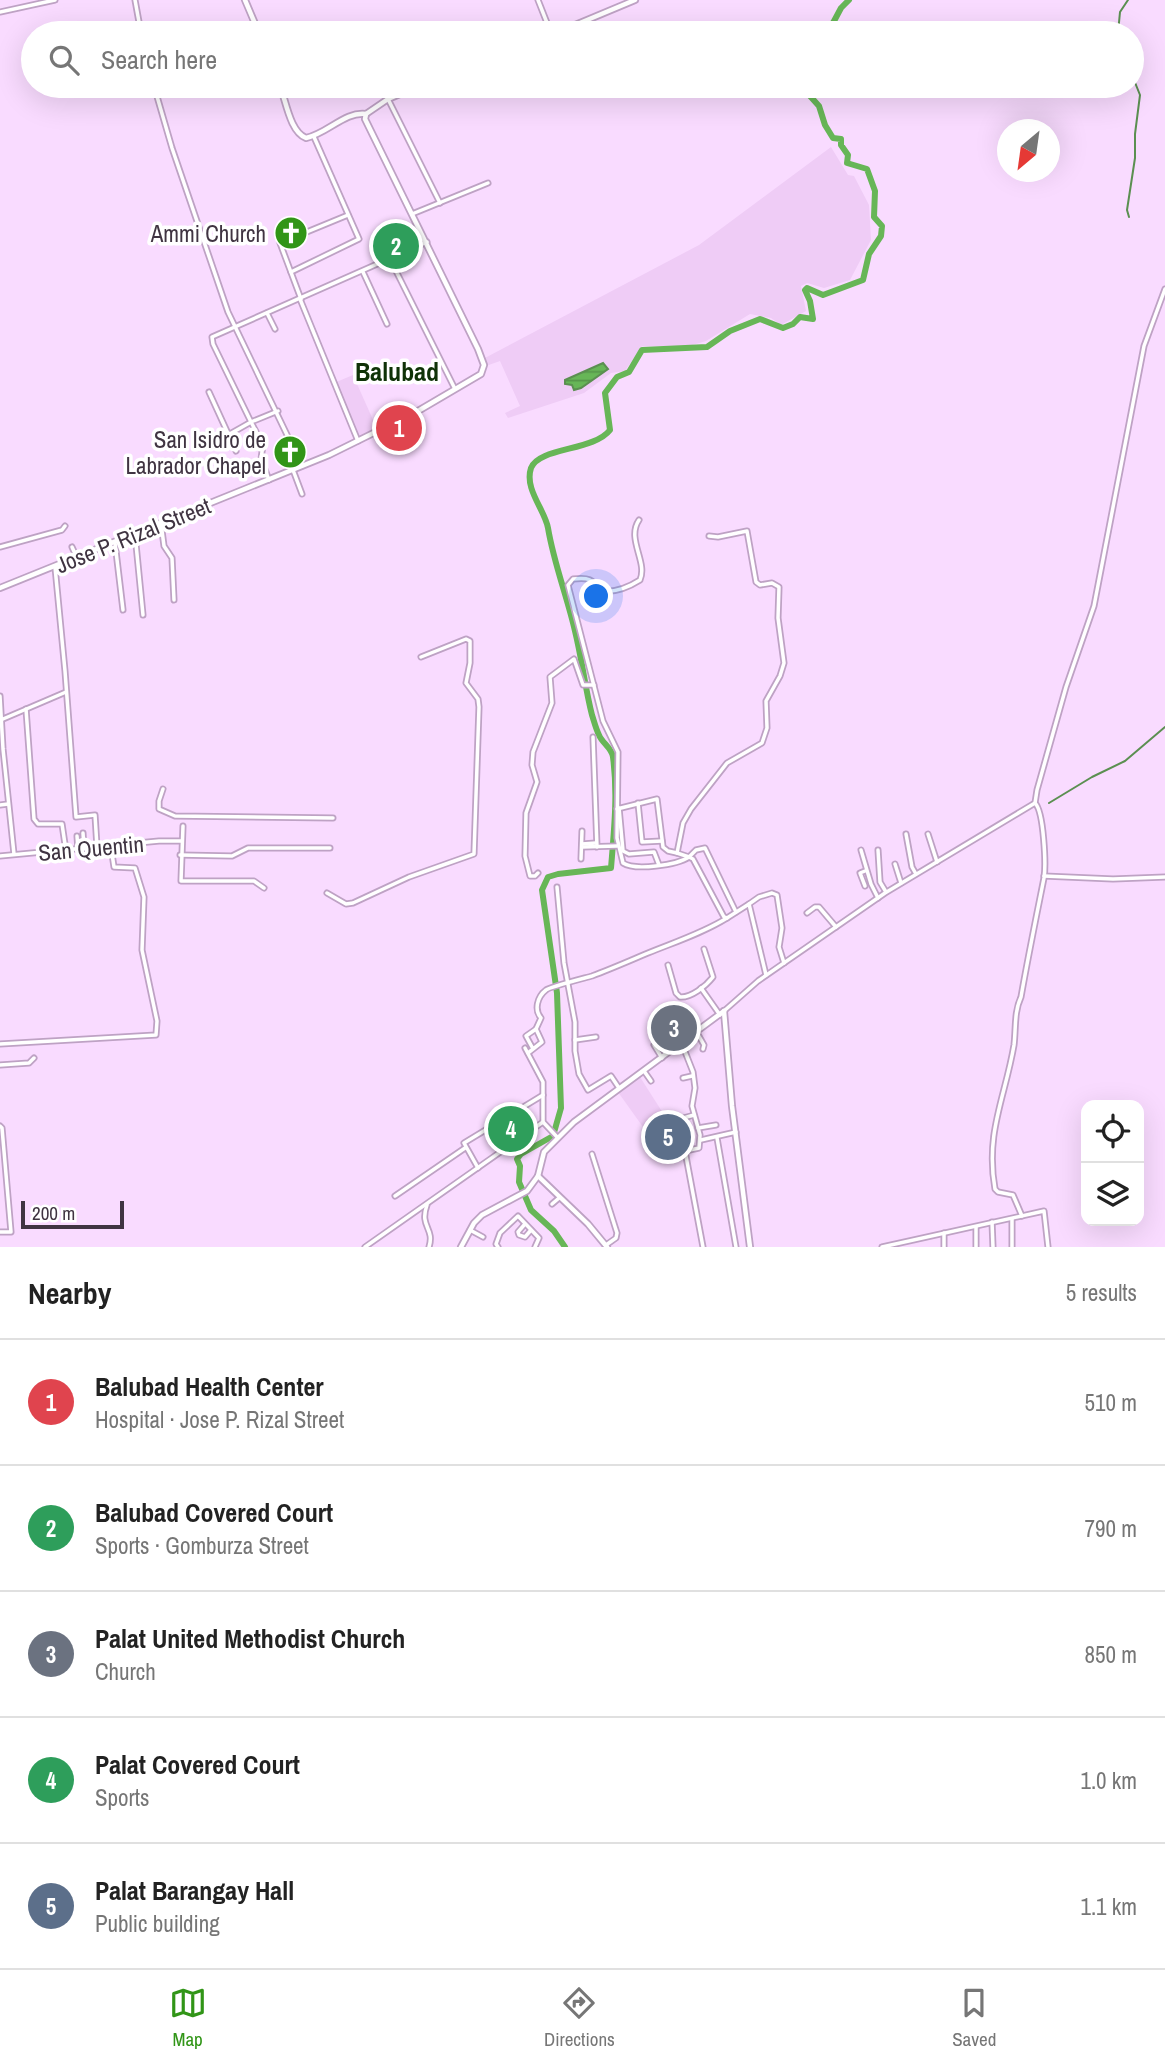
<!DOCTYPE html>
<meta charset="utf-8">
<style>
body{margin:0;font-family:"Archivo Narrow",sans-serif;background:#f6f6f6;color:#222}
.controls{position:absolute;right:21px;bottom:21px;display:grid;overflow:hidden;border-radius:14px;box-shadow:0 7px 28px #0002}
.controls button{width:63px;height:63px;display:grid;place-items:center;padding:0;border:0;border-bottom:2px solid #e0e0e0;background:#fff;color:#222;font:35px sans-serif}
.compass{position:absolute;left:997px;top:119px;width:63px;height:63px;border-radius:50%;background:#fff;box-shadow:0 7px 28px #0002;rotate:209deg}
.scale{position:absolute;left:21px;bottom:18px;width:103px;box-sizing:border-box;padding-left:7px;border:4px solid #403442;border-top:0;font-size:19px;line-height:24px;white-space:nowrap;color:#403442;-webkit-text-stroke:5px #fff;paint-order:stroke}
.you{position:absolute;left:597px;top:597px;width:24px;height:24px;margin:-18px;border:5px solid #fff;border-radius:50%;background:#1a73e8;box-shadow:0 0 0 10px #1a73e833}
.badge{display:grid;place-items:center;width:46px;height:46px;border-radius:50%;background:#319517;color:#fff;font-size:23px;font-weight:700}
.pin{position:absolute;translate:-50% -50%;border:4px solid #fff;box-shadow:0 2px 7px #0006}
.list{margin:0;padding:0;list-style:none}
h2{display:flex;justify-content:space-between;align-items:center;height:91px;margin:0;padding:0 28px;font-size:30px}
h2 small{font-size:23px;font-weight:400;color:#767676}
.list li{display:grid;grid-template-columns:46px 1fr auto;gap:21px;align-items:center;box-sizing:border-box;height:126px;padding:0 28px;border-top:2px solid #e0e0e0}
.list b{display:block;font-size:26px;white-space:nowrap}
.list p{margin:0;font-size:23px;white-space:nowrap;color:#767676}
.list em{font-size:23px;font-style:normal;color:#767676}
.icon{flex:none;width:38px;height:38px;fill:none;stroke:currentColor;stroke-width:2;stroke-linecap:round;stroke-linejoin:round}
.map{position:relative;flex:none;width:1165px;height:1247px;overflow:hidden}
.search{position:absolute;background:#fff;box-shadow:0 7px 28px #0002;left:21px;right:21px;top:21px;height:77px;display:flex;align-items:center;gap:18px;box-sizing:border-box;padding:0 24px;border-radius:38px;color:#767676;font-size:26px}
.sheet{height:721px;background:#fff}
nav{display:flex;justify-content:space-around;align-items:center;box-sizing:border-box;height:98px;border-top:2px solid #e0e0e0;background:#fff;font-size:19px;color:#767676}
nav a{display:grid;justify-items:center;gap:4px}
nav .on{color:#319517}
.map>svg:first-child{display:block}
.built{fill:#efccf6}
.water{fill:url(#water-rules);stroke:#5b8f51;stroke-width:2}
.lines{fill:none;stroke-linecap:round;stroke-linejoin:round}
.stream{stroke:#5b8f51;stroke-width:2}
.river{stroke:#67b657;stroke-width:6}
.minor-casing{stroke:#bea2c4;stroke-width:7}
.tertiary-casing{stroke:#bea2c4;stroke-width:8}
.minor{stroke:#fff;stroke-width:3.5}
.tertiary{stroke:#fff;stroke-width:4.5}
.labels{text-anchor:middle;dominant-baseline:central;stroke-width:7;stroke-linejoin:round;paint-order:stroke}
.poi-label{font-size:23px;fill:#403442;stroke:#fff;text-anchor:end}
.street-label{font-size:23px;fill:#403442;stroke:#fff}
.quarter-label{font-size:26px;font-weight:bold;fill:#0f3207;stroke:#fff}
</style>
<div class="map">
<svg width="1165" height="1247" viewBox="0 0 1165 1247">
<defs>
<pattern id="water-rules" width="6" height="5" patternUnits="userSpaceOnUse" patternTransform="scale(1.75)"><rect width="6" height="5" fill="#67b657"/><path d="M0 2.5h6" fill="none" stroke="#56954a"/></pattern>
</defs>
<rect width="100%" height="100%" fill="#f9dbff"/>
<g class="built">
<polygon points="831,147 848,175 854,176 869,205 871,240 850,280 824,288 807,283 801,286 806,311 781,325 771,318 750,314 706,341 689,346 642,346 625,371 611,373 584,393 508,418 505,413 520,406 500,361 486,366 483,359 699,245"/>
<polygon points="353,375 378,431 358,440 334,383"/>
<polygon points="640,1077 668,1121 648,1134 618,1092"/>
</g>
<polygon class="water" points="603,363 608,369 581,388 574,390 572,385 565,384 565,380"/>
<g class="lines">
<g class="stream">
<polyline points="1118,33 1120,12 1128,0"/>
<polyline points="1129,217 1127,210 1135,158 1135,134 1140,95 1132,75"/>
<polyline points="1049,803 1092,777 1125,761 1165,727"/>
</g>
<g class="river">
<polyline points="809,33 833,23 841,8 849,0"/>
<path d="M565,1247L554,1231L531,1210L519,1182L520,1166L517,1159L521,1154L553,1136L561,1108L557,993L542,890L548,877L558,874L611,868C614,831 618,794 613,757C612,748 602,743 599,735C596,729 594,721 592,715C585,688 582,659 575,631C567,596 554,564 548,528C545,510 524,489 531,468C539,447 594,451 610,430L605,393L617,377L629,372L642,350L707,347L730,331L760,319L783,328L793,324L800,317L813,319L810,301L805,290L807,288L823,295L863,280L869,254L881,236L882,226L874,217L875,191L867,169L847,163L848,155L841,145V139L833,138L825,125L819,106L801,86"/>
</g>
<defs>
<g id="minor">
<polyline points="135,0 141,33"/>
<polyline points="538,0 551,33"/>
<polyline points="0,12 55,0"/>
<polyline points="154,86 172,148 228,312 302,466"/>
<polyline points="388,99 440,203"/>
<polyline points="412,214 488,183"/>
<polyline points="390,259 455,389"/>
<polyline points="291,272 359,239 314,137"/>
<polyline points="363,272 387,324"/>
<polyline points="300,299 358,441"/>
<polyline points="301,299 280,243 348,215"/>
<polyline points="267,313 275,329"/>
<polyline points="209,392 236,451"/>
<polyline points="228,435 251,422 213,344 212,337 427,242"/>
<polyline points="293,470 302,494"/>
<polyline points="269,480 261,459 263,445 251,422 278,411"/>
<path d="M639,520C626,539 648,562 640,580C629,587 614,593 600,591C593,579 588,577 573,579L568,585L603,721L618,752L617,838L623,863C635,871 677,865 689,857L693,859L724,917L727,918L749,904L766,975"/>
<polyline points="161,523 164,546 172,558 174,600"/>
<polyline points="135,534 143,615"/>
<polyline points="709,536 718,537 747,531 756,582 760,585 772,583 779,587 778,618 784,663 780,676 766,701 767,728 762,743 727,763 691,809 683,823 677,853 689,857 696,850 705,848 736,912"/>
<polyline points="115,543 123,610"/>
<polyline points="0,547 62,530 65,526"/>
<polyline points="72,547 77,558"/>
<polyline points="55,567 65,671 76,817 95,815 97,847"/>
<polyline points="0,696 3,749 14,854"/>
<polyline points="26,709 34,819 38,824 62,824 66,851"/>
<polyline points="3,719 66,692"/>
<polyline points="593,737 597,847"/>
<polyline points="163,789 159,801 159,809 175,816 333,818"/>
<polyline points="638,803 642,842 662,841"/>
<polyline points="0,805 8,804"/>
<polyline points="619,808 623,851 629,854 654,852 659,865"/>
<polyline points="617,809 657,799 663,847 668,851 677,853"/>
<polyline points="183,826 181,881 254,881 264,888"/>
<polyline points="83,833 84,849"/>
<polyline points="906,834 912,867 916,874"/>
<polyline points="928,834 937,862"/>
<polyline points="77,836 78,850"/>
<polyline points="582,844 596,843"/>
<polyline points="582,847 617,846"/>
<polyline points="861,850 871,884 878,898"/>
<polyline points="878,850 880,882 886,892"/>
<polyline points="180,855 232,856 248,848 330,848"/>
<polyline points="0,856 159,841 181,841"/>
<polyline points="581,859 582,831"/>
<polyline points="895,864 901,883"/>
<polyline points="538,873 535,876 530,876 525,856 526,813 537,782 532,765 533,752 552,703 550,677 574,659 583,685 594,685"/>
<polyline points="1044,876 1113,879 1165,877"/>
<polyline points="865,886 860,873 865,871"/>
<polyline points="557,887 564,963 575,1022 575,1051 579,1074 588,1090 611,1076 619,1088"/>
<polyline points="327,893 346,904 353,903 409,877 474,854 479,707 478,699 466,683 470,663 470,641 466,639 421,657"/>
<polyline points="749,904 759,897 772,893 777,895 782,928 779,947 784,963"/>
<polyline points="807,913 815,907 819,907 836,927"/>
<path d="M668,965L676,993L680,997C691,998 706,986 713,977L704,949"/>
<polyline points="701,988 720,1015"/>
<polyline points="724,1011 758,981 885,893 1035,803"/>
<polyline points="692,1024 704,1045 703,1049"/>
<path d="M536,1029L541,1018C534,1010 537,997 546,990C549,987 585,978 592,976C611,969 629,961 648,953C675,942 703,933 727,918"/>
<polyline points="575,1040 596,1037"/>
<polyline points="0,1044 156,1035 157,1021 142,950 144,897 135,868 114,867 111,847"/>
<polyline points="682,1044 693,1072 695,1088 692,1106 700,1135 699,1148 685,1151 703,1247"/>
<polyline points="654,1045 662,1058"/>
<polyline points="525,1048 543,1082 543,1122 558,1138"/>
<polyline points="528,1053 542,1042 536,1029 526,1036 532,1047"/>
<polyline points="0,1065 29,1063 34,1058"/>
<polyline points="644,1071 651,1081"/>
<polyline points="683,1078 692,1076"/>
<polyline points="669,1122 694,1115"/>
<polyline points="0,1126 2,1128 11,1232 0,1232"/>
<polyline points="698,1128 716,1125"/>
<polyline points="717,1138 736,1247"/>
<polyline points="701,1140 736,1132"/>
<polyline points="592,1154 617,1233 616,1238 606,1245"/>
<polyline points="478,1168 464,1143 543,1095"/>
<polyline points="395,1196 465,1148"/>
<polyline points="552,1204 559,1198"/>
<path d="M427,1205C419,1227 435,1228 429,1247"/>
<path d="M1022,1216L1013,1195L998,1192L995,1189C985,1133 1005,1098 1014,1045C1016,1028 1014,1012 1021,997C1028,957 1036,918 1044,878C1046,865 1044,812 1035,803L1037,790L1066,687L1094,606L1144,346L1165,289"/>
<polyline points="992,1222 993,1247"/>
<polyline points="525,1224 518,1232 519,1235 525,1237 531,1230"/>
<polyline points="976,1227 976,1247"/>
<polyline points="470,1230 483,1237"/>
<polyline points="944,1233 944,1247"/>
<polyline points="365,1247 543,1122"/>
<polyline points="498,1247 496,1244 500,1233 518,1216 539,1238 535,1247"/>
<polyline points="882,1247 1044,1211 1048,1247"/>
<polyline points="1012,1247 1012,1219"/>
</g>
<g id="tertiary">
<polyline points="245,0 259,33"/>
<polyline points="556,33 635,0"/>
<path d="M280,86C286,101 290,132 306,138C327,134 345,111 366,114"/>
<polyline points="366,114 388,99 419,86"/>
<polyline points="0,588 329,455 418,411 481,374 484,365 478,349 365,119 366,114"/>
<polyline points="724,1011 732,1106 750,1247"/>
<polyline points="538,1176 588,1224 607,1247"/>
<polyline points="461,1247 474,1223 482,1215 527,1191 538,1176 544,1152 574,1122 724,1011"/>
</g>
</defs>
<use href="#minor" class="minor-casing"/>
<use href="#tertiary" class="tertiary-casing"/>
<use href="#minor" class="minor"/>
<use href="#tertiary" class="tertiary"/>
</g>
<defs>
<symbol id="church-disc" viewBox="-11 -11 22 22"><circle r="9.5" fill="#319517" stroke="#fff"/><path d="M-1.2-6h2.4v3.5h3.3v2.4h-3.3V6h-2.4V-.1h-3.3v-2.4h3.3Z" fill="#fff"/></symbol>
</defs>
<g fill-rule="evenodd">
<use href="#church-disc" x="272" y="214" width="38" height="38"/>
<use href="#church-disc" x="271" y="433" width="38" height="38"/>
</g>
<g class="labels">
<g class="poi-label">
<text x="266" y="233">Ammi Church</text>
<text x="266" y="439">San Isidro de<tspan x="266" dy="26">Labrador Chapel</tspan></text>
</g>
<g class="street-label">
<text transform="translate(133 535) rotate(-22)">Jose P. Rizal Street</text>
<text transform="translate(91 848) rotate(-5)">San Quentin</text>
</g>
<g class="quarter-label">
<text x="397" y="371">Balubad</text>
</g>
</g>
</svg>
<div class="controls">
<button><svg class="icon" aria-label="locate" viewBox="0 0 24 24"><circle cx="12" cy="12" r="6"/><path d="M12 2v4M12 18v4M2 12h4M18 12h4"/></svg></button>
<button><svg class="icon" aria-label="layers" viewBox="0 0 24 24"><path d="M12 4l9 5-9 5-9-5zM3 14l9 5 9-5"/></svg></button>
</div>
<svg class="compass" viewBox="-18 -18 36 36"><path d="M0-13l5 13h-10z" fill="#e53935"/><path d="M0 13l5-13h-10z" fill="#767676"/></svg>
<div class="scale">200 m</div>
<div class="you"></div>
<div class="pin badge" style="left:399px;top:428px;background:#e0444e">1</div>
<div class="pin badge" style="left:396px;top:246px;background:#2e9e5b">2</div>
<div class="pin badge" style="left:674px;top:1028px;background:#6b7280">3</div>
<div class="pin badge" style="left:511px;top:1129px;background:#2e9e5b">4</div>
<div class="pin badge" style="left:668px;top:1137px;background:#5c6f8a">5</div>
<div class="search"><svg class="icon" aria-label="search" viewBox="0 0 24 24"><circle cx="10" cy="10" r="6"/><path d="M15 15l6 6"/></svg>Search here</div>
</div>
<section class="sheet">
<h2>Nearby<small>5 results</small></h2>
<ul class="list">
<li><span class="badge" style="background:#e0444e">1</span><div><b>Balubad Health Center</b><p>Hospital · Jose P. Rizal Street</p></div><em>510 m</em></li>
<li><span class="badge" style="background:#2e9e5b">2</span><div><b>Balubad Covered Court</b><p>Sports · Gomburza Street</p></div><em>790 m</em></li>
<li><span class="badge" style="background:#6b7280">3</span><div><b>Palat United Methodist Church</b><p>Church</p></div><em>850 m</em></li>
<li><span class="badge" style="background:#2e9e5b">4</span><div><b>Palat Covered Court</b><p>Sports</p></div><em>1.0 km</em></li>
<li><span class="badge" style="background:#5c6f8a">5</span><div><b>Palat Barangay Hall</b><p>Public building</p></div><em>1.1 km</em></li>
</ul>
</section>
<nav>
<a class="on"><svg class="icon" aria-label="map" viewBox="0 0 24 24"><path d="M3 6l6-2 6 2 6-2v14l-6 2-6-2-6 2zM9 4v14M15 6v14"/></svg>Map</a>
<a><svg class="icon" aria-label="directions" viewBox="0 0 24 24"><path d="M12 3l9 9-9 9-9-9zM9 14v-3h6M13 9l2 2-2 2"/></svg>Directions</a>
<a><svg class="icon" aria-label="saved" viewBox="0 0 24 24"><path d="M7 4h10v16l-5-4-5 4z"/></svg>Saved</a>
</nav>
